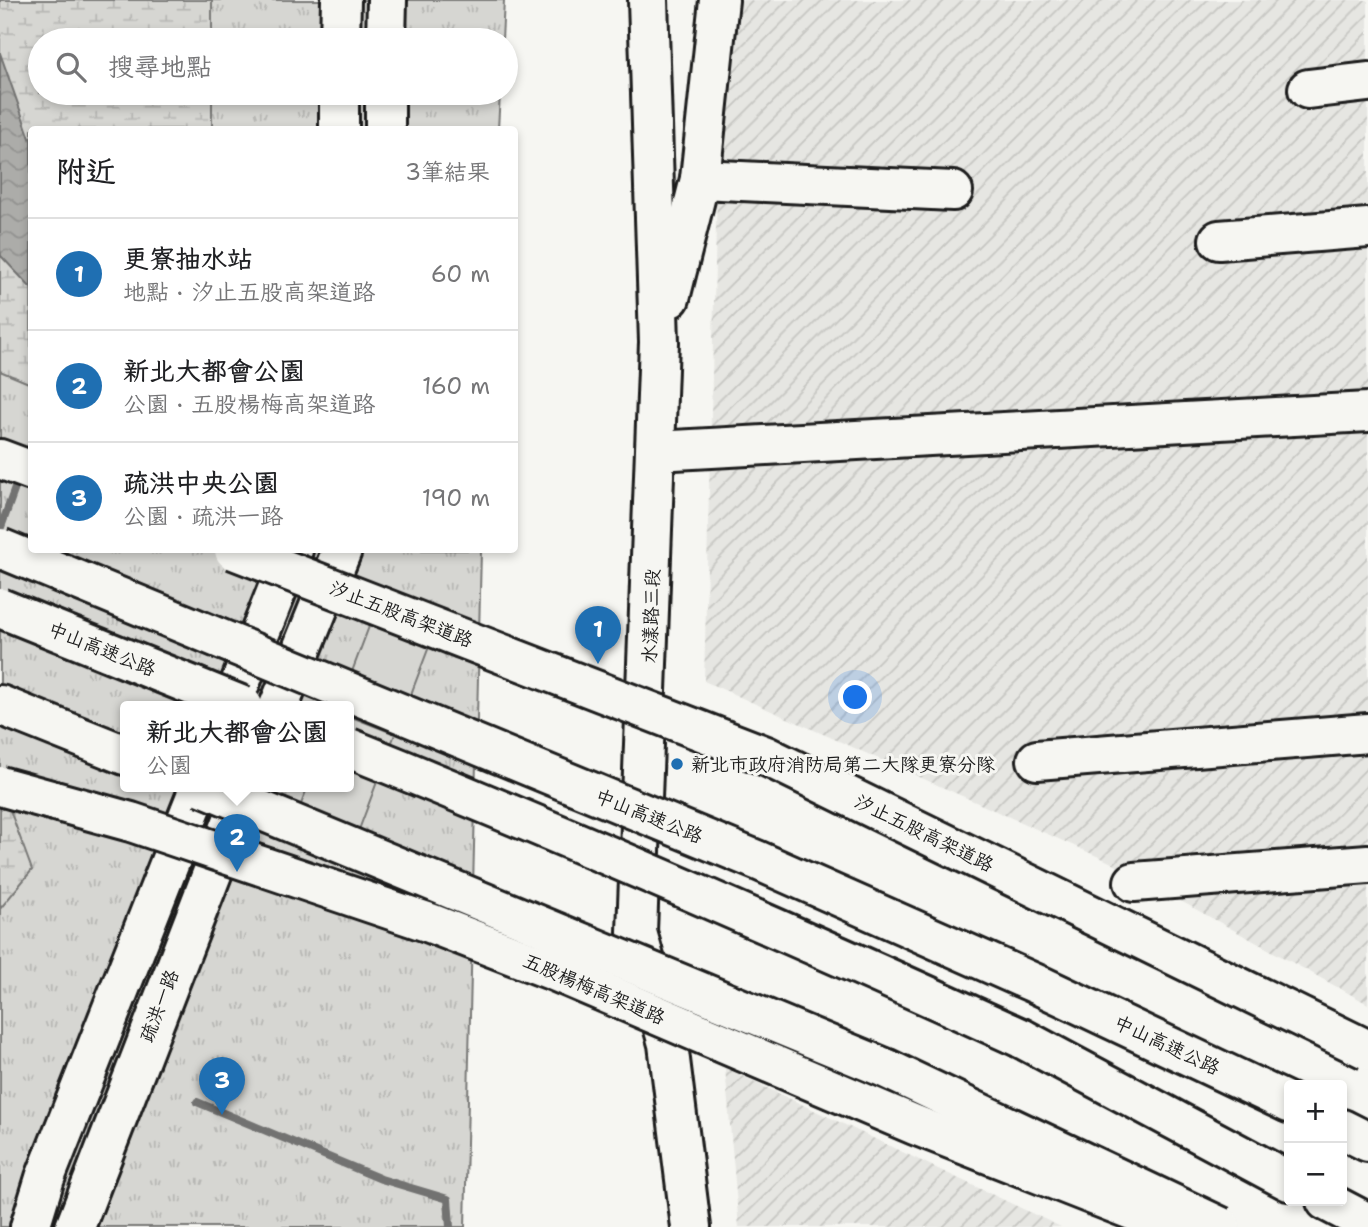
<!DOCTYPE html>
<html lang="zh-TW">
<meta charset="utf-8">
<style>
body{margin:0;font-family:"Shantell Sans","LXGW WenKai TC",sans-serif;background:#f6f6f6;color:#202124}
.controls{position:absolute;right:21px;bottom:21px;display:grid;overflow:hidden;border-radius:7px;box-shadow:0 4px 10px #0003}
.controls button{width:63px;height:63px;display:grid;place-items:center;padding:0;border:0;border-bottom:2px solid #e0e0e0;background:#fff;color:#202124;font:35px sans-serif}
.you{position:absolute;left:856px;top:698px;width:24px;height:24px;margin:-18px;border:5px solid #fff;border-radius:50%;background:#1a73e8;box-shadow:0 0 0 10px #1a73e833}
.badge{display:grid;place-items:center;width:46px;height:46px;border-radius:50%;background:#1f6fb2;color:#fff;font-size:23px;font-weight:700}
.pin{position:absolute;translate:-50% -58px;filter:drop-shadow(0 2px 4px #0008)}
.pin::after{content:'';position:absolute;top:37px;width:24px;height:21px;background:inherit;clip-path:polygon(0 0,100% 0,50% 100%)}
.popup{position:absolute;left:120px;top:701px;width:234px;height:91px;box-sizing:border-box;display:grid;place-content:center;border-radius:7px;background:#fff;filter:drop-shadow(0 2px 5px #0005);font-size:23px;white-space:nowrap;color:#757577}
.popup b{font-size:26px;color:#202124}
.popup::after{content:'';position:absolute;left:50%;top:100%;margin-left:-14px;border:14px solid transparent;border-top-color:#fff}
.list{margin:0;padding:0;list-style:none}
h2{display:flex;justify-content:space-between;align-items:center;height:91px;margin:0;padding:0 28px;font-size:30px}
h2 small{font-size:23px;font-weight:400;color:#757577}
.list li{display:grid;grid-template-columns:46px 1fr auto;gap:21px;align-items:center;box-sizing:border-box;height:112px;padding:0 28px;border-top:2px solid #e0e0e0}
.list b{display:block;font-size:26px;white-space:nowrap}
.list p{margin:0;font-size:23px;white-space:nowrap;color:#757577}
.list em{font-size:23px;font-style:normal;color:#757577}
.icon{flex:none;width:38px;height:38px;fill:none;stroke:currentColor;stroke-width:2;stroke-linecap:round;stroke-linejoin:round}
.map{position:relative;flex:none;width:1368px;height:1227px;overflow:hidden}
.search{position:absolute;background:#fff;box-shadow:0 4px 10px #0003;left:28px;top:28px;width:490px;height:77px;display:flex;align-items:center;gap:18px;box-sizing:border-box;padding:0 24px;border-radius:38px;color:#757577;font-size:26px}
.panel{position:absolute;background:#fff;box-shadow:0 4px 10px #0003;left:28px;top:126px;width:490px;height:427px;border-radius:7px}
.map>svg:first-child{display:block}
.industrial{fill:url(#industrial-furrows)}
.grass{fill:url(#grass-tufts);stroke:#797977;stroke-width:2;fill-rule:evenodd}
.wetland{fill:url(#wetland-marsh);stroke:#797977;stroke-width:2}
.pitch{fill:#d6d6d2;stroke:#797977;stroke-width:2}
.water{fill:url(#water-waves);stroke:#727271;stroke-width:2}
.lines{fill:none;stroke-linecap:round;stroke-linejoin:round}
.stream{stroke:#727271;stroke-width:8}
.minor-casing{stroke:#1c1c1c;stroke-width:44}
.highway-casing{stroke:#1c1c1c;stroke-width:44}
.minor{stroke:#f6f6f2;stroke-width:38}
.highway{stroke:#f6f6f2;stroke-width:38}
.highway-bridge-casing{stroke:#1c1c1c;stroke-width:44;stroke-linecap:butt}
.highway-bridge{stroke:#f6f6f2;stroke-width:38}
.poi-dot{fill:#1f6fb2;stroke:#f6f6f2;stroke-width:2.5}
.labels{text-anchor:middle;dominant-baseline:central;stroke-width:6;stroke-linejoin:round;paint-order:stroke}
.street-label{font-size:19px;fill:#1c1c1c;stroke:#f6f6f2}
.poi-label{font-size:19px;fill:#1c1c1c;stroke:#f6f6f2;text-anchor:start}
</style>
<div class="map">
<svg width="1368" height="1227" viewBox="0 0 1368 1227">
<defs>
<pattern id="industrial-furrows" width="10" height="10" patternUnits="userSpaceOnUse" patternTransform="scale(1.75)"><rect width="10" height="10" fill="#e6e6e2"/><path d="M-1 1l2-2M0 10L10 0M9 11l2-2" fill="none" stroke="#c5c5c1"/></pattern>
<pattern id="grass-tufts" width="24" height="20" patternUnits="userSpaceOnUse" patternTransform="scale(1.75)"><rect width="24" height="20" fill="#d6d6d2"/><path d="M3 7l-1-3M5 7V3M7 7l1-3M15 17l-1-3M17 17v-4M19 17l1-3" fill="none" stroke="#b7b7b4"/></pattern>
<pattern id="wetland-marsh" width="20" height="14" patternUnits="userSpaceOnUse" patternTransform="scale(1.75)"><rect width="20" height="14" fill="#d6d6d2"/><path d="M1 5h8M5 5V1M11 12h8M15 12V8" fill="none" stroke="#b7b7b4"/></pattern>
<pattern id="water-waves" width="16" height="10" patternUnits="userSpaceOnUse" patternTransform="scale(1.75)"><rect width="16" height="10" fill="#acaca9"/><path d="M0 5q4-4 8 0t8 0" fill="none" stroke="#939391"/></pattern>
</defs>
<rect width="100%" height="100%" fill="#f6f6f2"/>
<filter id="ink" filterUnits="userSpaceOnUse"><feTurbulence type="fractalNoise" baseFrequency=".0143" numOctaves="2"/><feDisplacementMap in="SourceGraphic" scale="14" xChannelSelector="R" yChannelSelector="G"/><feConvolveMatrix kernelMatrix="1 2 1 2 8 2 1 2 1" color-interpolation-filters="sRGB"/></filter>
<g filter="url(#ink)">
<g class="industrial">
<polygon points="722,0 1368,0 1368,1004 1108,861 704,681"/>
<polygon points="725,1068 1061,1227 739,1227"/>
</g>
<path class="grass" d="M0,0H504L502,40H40V93H500L498,129L32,130V550H481L465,1227H0ZM125,706H349V786H125Z"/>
<g class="wetland">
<polygon points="0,0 212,0 212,40 40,40 40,93 212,93 212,129 32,130 31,384 0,371"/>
<polygon points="0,783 32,870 0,909"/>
</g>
<g class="pitch">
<polygon points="382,592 441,615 400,723 341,701"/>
<polygon points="349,716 395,734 354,843 295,820 308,786 349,786"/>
</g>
<polygon class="water" points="0,53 31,141 31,288 1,256 0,250"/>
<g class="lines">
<g class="stream">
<polyline points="26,458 32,444"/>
<polyline points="0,530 19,477"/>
<polyline points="197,1102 381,1179 448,1199 450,1227"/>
</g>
<defs>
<g id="minor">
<polyline points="648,0 659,342 637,932 668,1044 691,1227"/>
<polyline points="340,40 341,0"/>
<polyline points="386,40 387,0"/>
<polyline points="1308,89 1368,82"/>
<polyline points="339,130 339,93"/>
<polyline points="385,130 385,93"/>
<polyline points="700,179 953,191"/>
<polyline points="1219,240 1368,228"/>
<polyline points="670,298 700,179 719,0"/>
<polyline points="656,451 1368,412"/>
<polyline points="231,706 293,550"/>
<polyline points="279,706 342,550"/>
<polyline points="1037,760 1368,733"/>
<polyline points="1134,882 1368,864"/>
<polyline points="30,1227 45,1178 200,786"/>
<polyline points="75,1227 246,786"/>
</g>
<g id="highway">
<polyline points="0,459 32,471"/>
<polyline points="0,705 125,755"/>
<polyline points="1041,986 1289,1103"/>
<polyline points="1021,1038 1289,1181"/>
<polyline points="1342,1129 1368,1142"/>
<polyline points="1326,1201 1368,1223"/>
</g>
</defs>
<use href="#minor" class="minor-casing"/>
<use href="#highway" class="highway-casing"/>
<use href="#minor" class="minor"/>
<use href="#highway" class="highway"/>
<defs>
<g id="highway-bridge">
<polyline points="0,548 759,861 1041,986"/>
<polyline points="234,550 766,756 1368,1050"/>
<polyline points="0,608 243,706"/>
<path d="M349,748C576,839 799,937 1021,1038"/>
<polyline points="0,786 131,822 430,923 554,971 915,1125 1175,1227"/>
<polyline points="202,786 885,1068 1221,1227"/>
</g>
</defs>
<use href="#highway-bridge" class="highway-bridge-casing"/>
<use href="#highway-bridge" class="highway-bridge"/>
</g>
</g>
<circle class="poi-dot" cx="677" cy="764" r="7"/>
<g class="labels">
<g class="street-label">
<text transform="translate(401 614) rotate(21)">汐止五股高架道路</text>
<text transform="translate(651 616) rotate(-88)">水漾路三段</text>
<text transform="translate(102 649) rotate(22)">中山高速公路</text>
<text transform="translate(649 816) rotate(22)">中山高速公路</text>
<text transform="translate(924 833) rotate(26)">汐止五股高架道路</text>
<text transform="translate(594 989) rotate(23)">五股楊梅高架道路</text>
<text transform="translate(159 1006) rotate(-69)">疏洪一路</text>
<text transform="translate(1167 1045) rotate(25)">中山高速公路</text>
</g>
<g class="poi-label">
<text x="691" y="764">新北市政府消防局第二大隊更寮分隊</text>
</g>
</g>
</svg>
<div class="controls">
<button>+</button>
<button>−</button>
</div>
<div class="you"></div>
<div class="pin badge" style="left:598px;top:664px">1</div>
<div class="pin badge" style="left:237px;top:872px">2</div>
<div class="popup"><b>新北大都會公園</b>公園</div>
<div class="pin badge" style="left:222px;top:1115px">3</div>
<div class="search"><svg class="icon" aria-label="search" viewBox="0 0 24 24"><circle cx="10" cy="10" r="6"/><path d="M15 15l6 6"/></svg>搜尋地點</div>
<section class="panel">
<h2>附近<small>3筆結果</small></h2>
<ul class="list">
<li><span class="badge">1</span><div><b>更寮抽水站</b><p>地點 · 汐止五股高架道路</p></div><em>60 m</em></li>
<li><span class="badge">2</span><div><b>新北大都會公園</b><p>公園 · 五股楊梅高架道路</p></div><em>160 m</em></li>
<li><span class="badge">3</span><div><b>疏洪中央公園</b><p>公園 · 疏洪一路</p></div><em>190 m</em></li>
</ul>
</section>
</div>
